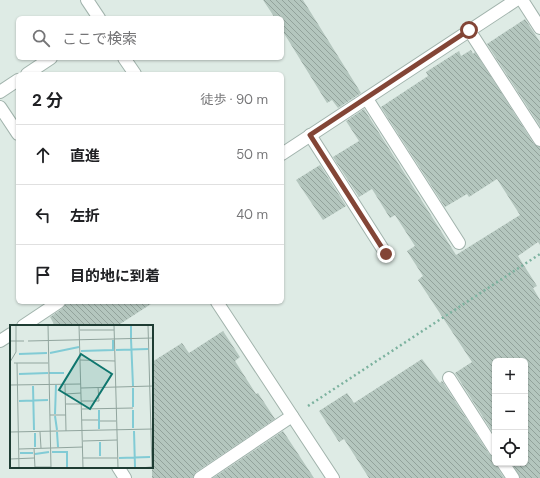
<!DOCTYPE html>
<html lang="ja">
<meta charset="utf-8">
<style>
body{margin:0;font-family:"DM Sans","Noto Sans JP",sans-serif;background:#f2f2f2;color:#202124}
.controls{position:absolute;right:12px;bottom:12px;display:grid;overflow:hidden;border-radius:6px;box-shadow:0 1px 3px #0004}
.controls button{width:36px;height:36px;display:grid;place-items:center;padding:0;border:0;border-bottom:1px solid #e0e0e0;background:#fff;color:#202124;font:20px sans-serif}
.stop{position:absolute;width:12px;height:12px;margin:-9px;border:3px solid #834536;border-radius:50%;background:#fff}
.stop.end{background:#834536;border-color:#fff;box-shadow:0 1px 4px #0008}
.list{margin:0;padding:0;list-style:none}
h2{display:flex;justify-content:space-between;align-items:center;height:52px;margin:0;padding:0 16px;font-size:17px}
h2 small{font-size:13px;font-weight:400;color:#757577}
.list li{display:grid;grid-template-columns:26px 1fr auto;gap:12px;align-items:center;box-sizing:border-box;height:60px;padding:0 16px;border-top:1px solid #e0e0e0}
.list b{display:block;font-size:15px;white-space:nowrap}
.list em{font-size:13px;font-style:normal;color:#757577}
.icon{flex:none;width:22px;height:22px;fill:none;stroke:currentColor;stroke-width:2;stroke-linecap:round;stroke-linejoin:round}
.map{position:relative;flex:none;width:540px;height:478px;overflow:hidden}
.search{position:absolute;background:#fff;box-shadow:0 1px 3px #0004;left:16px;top:16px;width:268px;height:44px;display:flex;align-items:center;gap:10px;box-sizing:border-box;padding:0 14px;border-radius:6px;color:#757577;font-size:15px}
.panel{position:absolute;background:#fff;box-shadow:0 1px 3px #0004;left:16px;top:72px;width:268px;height:232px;border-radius:6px}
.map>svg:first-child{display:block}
.building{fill:url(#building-back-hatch)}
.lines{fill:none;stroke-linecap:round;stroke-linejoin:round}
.service-casing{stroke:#a1b3ac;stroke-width:14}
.minor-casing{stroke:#a1b3ac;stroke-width:14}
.path{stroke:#7cb29f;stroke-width:2.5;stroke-dasharray:2 3;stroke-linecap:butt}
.service{stroke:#fff;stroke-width:12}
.minor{stroke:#fff;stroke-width:12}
.route{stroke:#834536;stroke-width:5}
.inset-river{fill:none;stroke:#81cbd5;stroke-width:2}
.inset-road{fill:none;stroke:#91a59e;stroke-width:1}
.view{fill:#0f766e;fill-opacity:0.15;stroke:#0f766e;stroke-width:2}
.inset-edge{fill:none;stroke:#1e3c33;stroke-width:2}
</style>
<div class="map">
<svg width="540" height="478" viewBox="0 0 540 478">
<defs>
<pattern id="building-back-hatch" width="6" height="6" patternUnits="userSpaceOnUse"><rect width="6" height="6" fill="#b4c6be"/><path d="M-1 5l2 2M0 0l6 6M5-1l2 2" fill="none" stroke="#92a29b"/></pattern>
</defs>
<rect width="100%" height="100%" fill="#deebe5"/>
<g class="building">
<polygon points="263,0 303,0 361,93 338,108 332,100 327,103 282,30 282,18 275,18"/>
<polygon points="525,19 540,42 540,126 487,44"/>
<polygon points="471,50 473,54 475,52 534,144 540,147 540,245 538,242 518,256 537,286 533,288 540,300 540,478 520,478 512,463 525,463 525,361 495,361 495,436 455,373 472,362 418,280 423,276 407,251 415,246 395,215 390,218 372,189 359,197 333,157 359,141 346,121 364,109 456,255 520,215 497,179 469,197 467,194 445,207 381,107 428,76 426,72 459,51 461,56"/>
<polygon points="320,165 346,206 323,220 296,180"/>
<polygon points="66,302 154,302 117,326 55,326 50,317 63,308"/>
<polygon points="223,331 240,357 235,361 256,394 258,393 275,419 196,472 193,478 152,478 152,362 182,343 189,353"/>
<polygon points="422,359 440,383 442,381 489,454 495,457 497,467 504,478 369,478 344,439 339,442 319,411 347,393 354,403"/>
<polygon points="283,431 314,478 213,478"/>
</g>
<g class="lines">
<defs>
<g id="service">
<polyline points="522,0 540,28"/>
<polyline points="367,99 459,243"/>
<polyline points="310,135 386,254"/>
<polyline points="449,378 495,450"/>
<polyline points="503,463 513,478"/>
</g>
<g id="minor">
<polyline points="87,0 99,18"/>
<polyline points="469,30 540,140"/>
<polyline points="124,58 135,74"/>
<polyline points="27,74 51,58"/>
<polyline points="0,92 18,80"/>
<polyline points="0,107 18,134"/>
<polyline points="282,154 516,0"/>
<polyline points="217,302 333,478"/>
<polyline points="23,326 59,302"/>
<polyline points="0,341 11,334"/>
<polyline points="118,467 125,478"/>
<polyline points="200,478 292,416"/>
</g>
</defs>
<use href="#service" class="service-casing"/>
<use href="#minor" class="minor-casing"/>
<polyline class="path" points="308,406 540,254"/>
<use href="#service" class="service"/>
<use href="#minor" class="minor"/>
</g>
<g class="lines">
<polyline class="route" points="386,254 310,135 469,30"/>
</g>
<g transform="translate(10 325)">
<rect width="143" height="143" fill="#deebe5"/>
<path class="inset-river" d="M121,0V13M121,14L123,61M106,25L138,24M71,26L103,25V15M40,28L69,22M9,29L37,28M39,48H54M9,49L38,48M23,61L24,105M123,63V82M9,76L38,75M89,85V104M123,85V103M45,89L46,60M45,91L47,105M124,106L125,142M47,107L48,122M25,108V122M90,117V131M42,127H57V143M10,128H23M25,129L39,127M109,133L140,132"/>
<path class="inset-road" d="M38,0L41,143M69,0L73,143M104,0L108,143M138,0L142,143M70,5H104M0,16H14M18,16L143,13M70,35L105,36M0,37L6,27V0M4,38H38M7,38L9,143M55,59L56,106M0,60L71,59M71,63L143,61M55,69L71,68M71,76H89L88,62M56,79H72M72,84L123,83M40,90H56M72,95H88M90,96H106M0,107L143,104M30,107L31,123M73,116L107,115M24,123L25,143M9,124L73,122M73,133H107M0,134L24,133M25,142H41M129,143L142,142"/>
<path class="view" d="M71,29L102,49L80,84L49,65Z"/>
<rect width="143" height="143" class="inset-edge"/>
</g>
</svg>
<div class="controls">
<button>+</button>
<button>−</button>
<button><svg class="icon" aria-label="locate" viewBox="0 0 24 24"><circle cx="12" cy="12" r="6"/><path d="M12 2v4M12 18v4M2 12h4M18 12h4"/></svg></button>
</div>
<div class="stop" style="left:469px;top:30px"></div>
<div class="stop end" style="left:386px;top:254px"></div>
<div class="search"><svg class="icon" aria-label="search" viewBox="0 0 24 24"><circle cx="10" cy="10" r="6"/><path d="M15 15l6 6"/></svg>ここで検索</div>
<section class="panel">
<h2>2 分<small>徒歩 · 90 m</small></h2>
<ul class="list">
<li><svg class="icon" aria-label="ahead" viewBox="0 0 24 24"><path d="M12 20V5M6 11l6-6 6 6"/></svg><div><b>直進</b></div><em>50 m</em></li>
<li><svg class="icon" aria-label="left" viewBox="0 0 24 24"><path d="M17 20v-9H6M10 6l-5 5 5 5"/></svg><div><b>左折</b></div><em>40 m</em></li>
<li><svg class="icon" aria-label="arrive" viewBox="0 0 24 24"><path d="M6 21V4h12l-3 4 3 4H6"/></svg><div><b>目的地に到着</b></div></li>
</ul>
</section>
</div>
